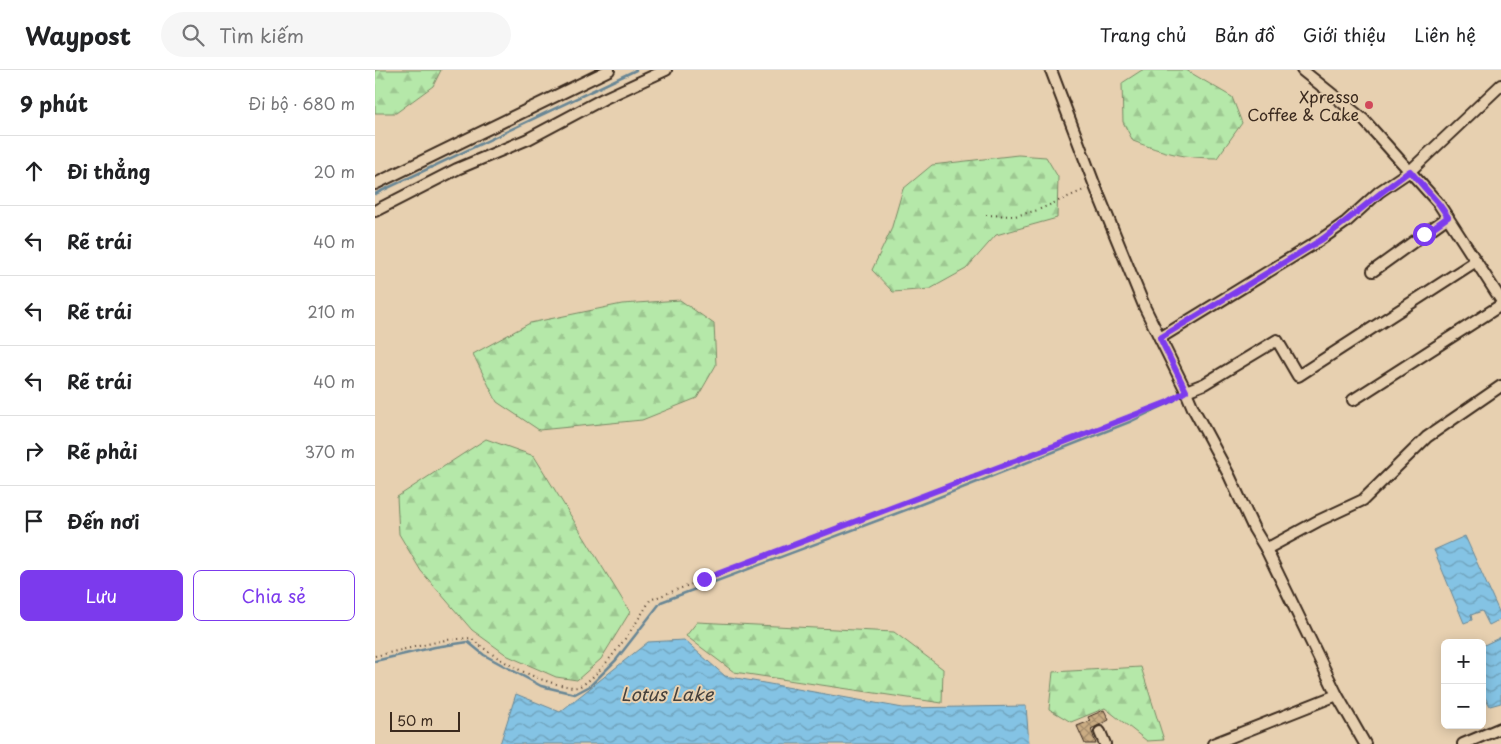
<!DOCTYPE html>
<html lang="vi">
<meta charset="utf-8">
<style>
body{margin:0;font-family:"Playpen Sans",sans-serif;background:#f6f6f6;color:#202124}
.controls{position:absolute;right:15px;bottom:15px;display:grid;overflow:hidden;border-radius:8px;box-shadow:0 2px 12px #0003}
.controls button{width:45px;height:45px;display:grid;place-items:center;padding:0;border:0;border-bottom:1px solid #e0e0e0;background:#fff;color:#202124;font:25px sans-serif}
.scale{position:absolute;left:15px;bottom:12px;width:70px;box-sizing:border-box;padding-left:5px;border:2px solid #3b2a1e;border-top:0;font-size:14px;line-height:18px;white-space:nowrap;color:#3b2a1e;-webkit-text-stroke:4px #e7d0b0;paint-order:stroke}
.stop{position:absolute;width:15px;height:15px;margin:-11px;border:4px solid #7c3aed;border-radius:50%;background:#fff}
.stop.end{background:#7c3aed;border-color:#fff;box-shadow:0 1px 5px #0008}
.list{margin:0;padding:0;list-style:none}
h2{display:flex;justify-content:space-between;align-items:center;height:65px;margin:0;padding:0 20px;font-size:21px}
h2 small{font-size:16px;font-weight:400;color:#757577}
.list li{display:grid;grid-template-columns:32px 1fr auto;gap:15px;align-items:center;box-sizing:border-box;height:70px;padding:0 20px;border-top:1px solid #e0e0e0}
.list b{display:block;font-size:19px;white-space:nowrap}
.list em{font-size:16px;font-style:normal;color:#757577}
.actions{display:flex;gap:10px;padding:15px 20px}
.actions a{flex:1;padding:11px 0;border:1px solid #7c3aed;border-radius:8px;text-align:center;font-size:18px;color:#7c3aed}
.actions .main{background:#7c3aed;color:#fff}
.icon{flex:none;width:28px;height:28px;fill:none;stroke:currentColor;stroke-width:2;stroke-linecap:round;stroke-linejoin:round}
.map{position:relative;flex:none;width:1126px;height:674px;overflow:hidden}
header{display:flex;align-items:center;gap:30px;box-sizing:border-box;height:70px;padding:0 25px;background:#fff;border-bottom:1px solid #e0e0e0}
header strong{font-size:24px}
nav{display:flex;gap:28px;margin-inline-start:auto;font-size:18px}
.search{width:350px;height:45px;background:#f6f6f6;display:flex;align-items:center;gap:12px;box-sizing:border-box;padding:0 18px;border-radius:28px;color:#757577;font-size:19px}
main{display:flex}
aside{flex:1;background:#fff}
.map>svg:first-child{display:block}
.forest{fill:url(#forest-firs);stroke:#788964}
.water{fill:url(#water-waves);stroke:#678695}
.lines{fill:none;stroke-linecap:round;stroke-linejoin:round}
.stream{stroke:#678695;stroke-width:2.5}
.building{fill:url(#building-cross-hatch);stroke:#3b2a1e}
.minor-casing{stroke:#3b2a1e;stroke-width:14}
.path{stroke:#3b2a1e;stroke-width:2;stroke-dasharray:1 4;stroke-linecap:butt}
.minor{stroke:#e7d0b0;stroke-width:10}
.route{stroke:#7c3aed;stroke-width:6}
.poi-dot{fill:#d1495b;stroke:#e7d0b0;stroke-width:2}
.labels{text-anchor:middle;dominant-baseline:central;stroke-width:4;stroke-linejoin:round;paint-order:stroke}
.poi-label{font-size:16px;fill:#3b2a1e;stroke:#e7d0b0;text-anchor:end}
.water-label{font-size:18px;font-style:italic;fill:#46413c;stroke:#e7d0b0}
</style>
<header>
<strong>Waypost</strong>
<div class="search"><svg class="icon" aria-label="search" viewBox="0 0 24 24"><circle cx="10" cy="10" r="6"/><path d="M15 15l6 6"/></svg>Tìm kiếm</div>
<nav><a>Trang chủ</a><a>Bản đồ</a><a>Giới thiệu</a><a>Liên hệ</a></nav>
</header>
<main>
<aside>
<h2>9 phút<small>Đi bộ · 680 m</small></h2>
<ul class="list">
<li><svg class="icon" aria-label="ahead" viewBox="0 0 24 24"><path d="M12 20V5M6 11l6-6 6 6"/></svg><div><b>Đi thẳng</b></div><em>20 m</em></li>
<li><svg class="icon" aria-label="left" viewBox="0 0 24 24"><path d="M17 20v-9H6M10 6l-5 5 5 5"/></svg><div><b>Rẽ trái</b></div><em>40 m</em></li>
<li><svg class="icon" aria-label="left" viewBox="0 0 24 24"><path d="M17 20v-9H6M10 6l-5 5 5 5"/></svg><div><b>Rẽ trái</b></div><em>210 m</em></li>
<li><svg class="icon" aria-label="left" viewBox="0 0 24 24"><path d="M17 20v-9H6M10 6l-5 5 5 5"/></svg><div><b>Rẽ trái</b></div><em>40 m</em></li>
<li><svg class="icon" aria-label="right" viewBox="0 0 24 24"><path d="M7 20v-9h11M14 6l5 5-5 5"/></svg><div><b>Rẽ phải</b></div><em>370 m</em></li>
<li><svg class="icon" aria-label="arrive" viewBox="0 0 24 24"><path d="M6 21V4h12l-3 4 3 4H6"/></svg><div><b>Đến nơi</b></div></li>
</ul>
<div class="actions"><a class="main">Lưu</a><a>Chia sẻ</a></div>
</aside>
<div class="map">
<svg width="1126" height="674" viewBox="0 0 1126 674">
<defs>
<pattern id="forest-firs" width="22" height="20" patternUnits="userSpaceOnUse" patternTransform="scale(1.25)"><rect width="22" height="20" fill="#b5e8a9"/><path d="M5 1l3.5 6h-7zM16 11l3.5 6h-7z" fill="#9dc791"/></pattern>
<pattern id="water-waves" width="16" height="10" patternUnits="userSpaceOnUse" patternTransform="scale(1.25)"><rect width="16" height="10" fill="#84c3e4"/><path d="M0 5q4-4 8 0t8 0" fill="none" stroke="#6d9fb8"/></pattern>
<pattern id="building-cross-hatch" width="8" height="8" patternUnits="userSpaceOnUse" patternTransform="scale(1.25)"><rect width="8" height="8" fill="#caac83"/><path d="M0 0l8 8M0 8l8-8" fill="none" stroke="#a58c6b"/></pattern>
</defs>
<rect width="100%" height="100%" fill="#e7d0b0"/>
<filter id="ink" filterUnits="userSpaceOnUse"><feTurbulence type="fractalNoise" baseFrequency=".02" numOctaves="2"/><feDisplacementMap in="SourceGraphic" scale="10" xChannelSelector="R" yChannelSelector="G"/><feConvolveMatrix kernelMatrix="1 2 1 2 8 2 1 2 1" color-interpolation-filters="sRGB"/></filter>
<g filter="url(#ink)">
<g class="forest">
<polygon points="0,0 66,0 58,16 21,43 0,43"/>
<path d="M767,0H811L857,27L867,53L842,88C808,88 790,83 758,71L748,52L747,13Z"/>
<polygon points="643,85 671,87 683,107 682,148 621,165 591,199 555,219 518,222 497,200 516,160 528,119 557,95"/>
<polygon points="305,230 339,254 341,295 322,328 267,350 164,360 122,332 98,284 155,253 247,234"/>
<polygon points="111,369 159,386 255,542 226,589 202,610 181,607 133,586 97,560 46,501 24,464 22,427"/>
<polygon points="322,552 519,562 568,599 567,633 359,602 311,566"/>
<polygon points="766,597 789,670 772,671 730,638 696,652 674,639 678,602"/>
</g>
<g class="water">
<polygon points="1090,466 1126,546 1126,549 1114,555 1107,541 1096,545 1097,550 1089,553 1059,480"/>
<polygon points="1126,567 1126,633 1115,636 1107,622 1107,576"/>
<polygon points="309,570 350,606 528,638 651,636 654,674 125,674 141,624 185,642 273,572"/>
</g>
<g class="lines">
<g class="stream">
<polyline points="0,124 261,0"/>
<polyline points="0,591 60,577 93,572 109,585 166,616 200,624 215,616 241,590 286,532 544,435 757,351 800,330"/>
</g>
</g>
<polygon class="building" points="729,640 734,650 716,659 721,674 710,674 702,656 715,651 713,647"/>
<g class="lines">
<defs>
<g id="minor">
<polyline points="676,0 720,116 770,238 809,317 818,338 854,405 879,459 891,479 962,625 990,674"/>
<polyline points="927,0 989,50 1064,134 1126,230"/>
<polyline points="0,114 234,0"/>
<polyline points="0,141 82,99 153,69 228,29 291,0"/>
<polyline points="998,201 1073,147"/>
<polyline points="785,268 945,170 971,152 1004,122 1035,101 1126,15"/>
<polyline points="811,321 829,314 902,270 923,306 1101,191"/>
<polyline points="978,330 1126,235"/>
<polyline points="891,479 943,451 988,430 1052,367 1126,316"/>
<polyline points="725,662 730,674"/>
<polyline points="838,674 962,625"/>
<polyline points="1088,674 1126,658"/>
</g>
</defs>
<use href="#minor" class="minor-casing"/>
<g class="path">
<polyline points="611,145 640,146 663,140 711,119"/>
<path d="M0,586L70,570L96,568C120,589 160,611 191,616C194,616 199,618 202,617C222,613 265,549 275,530L793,332L803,326"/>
</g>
<use href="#minor" class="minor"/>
</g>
</g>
<g class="lines" filter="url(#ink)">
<path class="route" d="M329,509L679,376L793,332L811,321L785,268L946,170C976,148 1004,123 1035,101L1064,134L1073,147L1049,164"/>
</g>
<circle class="poi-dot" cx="994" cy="35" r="5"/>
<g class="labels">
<g class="poi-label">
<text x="984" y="26">Xpresso<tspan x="984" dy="18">Coffee &amp; Cake</tspan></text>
</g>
<g class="water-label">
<text x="292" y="623">Lotus Lake</text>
</g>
</g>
</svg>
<div class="controls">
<button>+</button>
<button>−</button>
</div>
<div class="scale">50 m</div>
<div class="stop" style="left:1049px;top:164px"></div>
<div class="stop end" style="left:329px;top:509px"></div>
</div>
</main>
